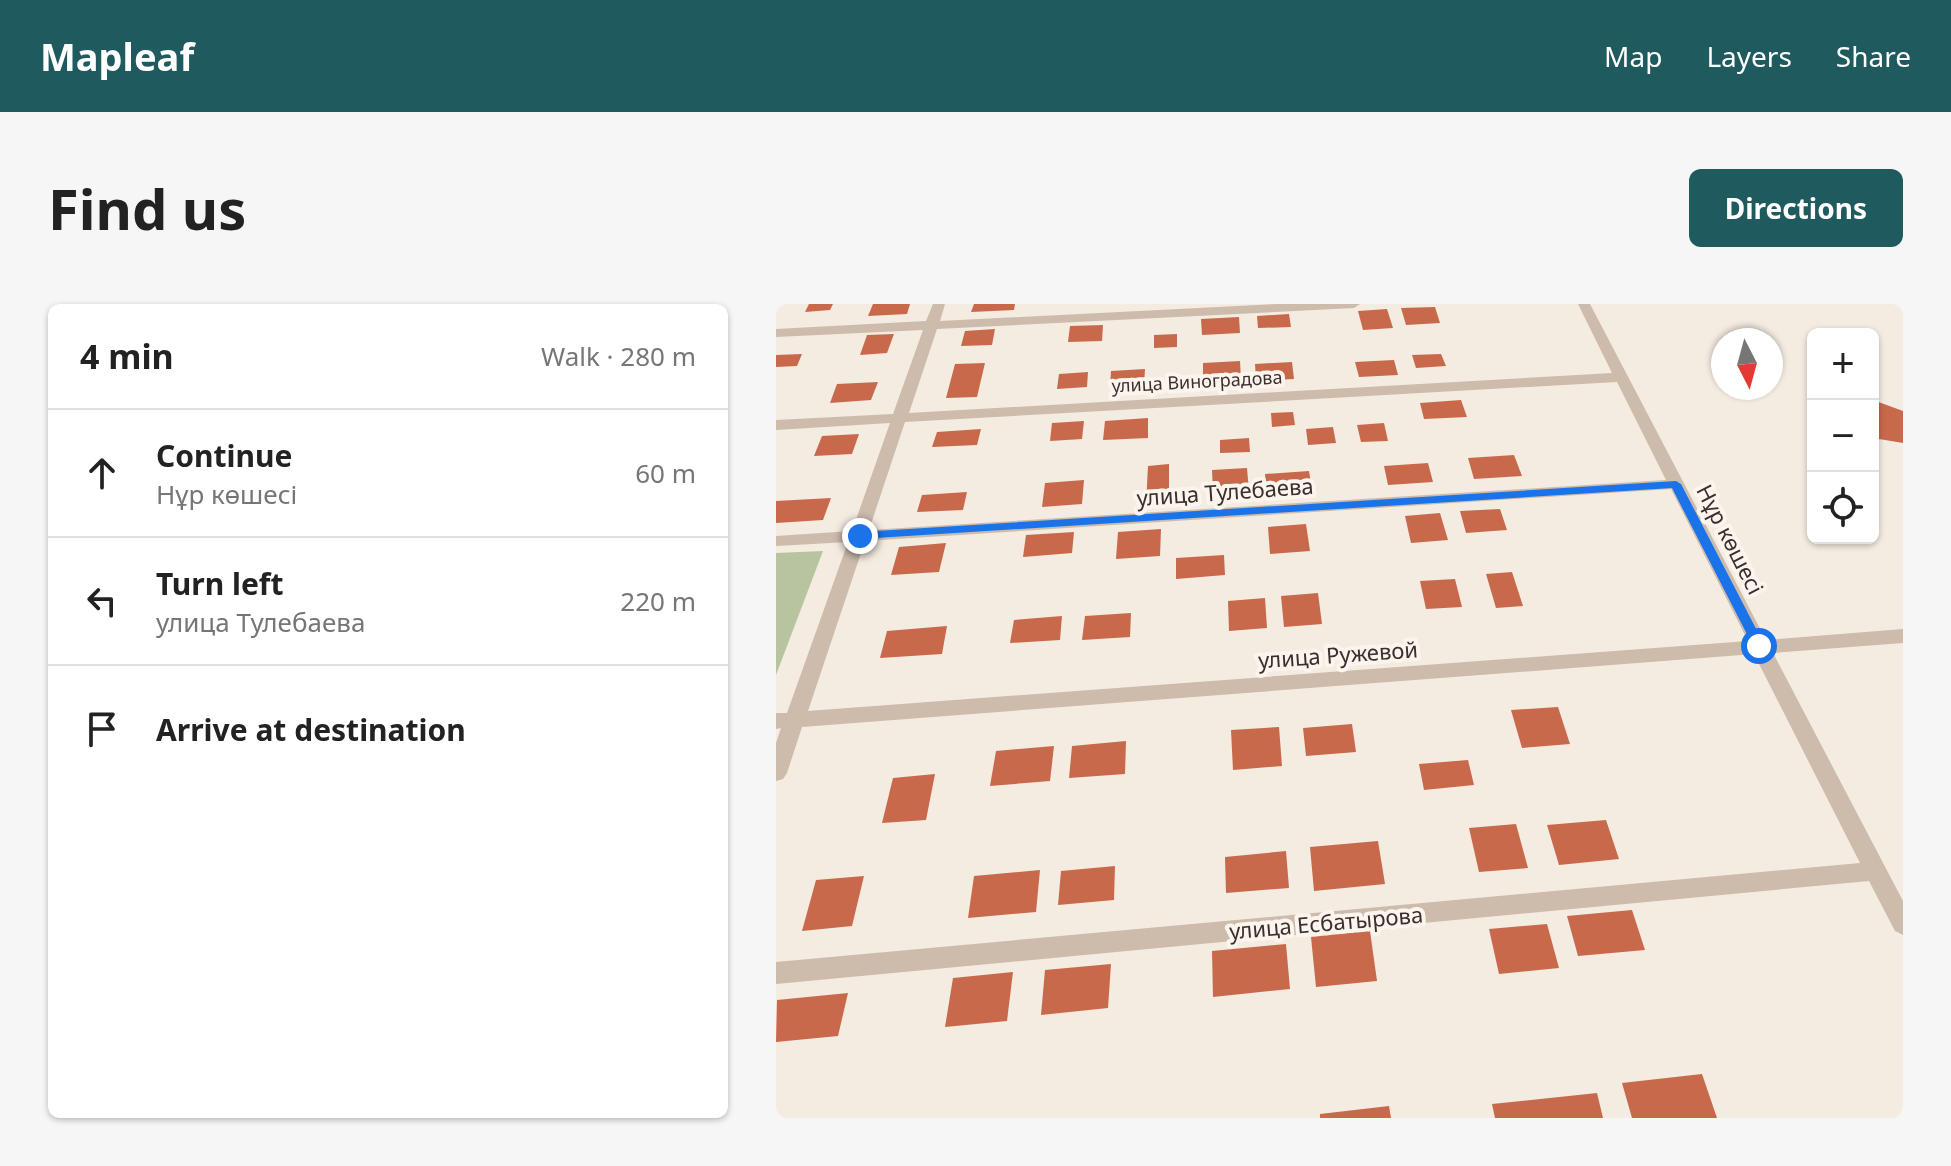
<!DOCTYPE html>
<meta charset="utf-8">
<style>
body{margin:0;font-family:"Noto Sans",sans-serif;background:#f6f6f6;color:#222}
.controls{position:absolute;right:24px;top:24px;display:grid;overflow:hidden;border-radius:12px;box-shadow:0 2px 6px #0004}
.controls button{width:72px;height:72px;display:grid;place-items:center;padding:0;border:0;border-bottom:2px solid #e0e0e0;background:#fff;color:#222;font:40px sans-serif}
.compass{position:absolute;left:935px;top:24px;width:72px;height:72px;border-radius:50%;background:#fff;box-shadow:0 2px 6px #0004;rotate:174deg}
.stop{position:absolute;width:24px;height:24px;margin:-18px;border:6px solid #1a73e8;border-radius:50%;background:#fff}
.stop.end{background:#1a73e8;border-color:#fff;box-shadow:0 2px 8px #0008}
.list{margin:0;padding:0;list-style:none}
h2{display:flex;justify-content:space-between;align-items:center;height:104px;margin:0;padding:0 32px;font-size:34px}
h2 small{font-size:26px;font-weight:400;color:#767676}
.list li{display:grid;grid-template-columns:52px 1fr auto;gap:24px;align-items:center;box-sizing:border-box;height:128px;padding:0 32px;border-top:2px solid #e0e0e0}
.list b{display:block;font-size:30px;white-space:nowrap}
.list p{margin:0;font-size:26px;white-space:nowrap;color:#767676}
.list em{font-size:26px;font-style:normal;color:#767676}
.icon{flex:none;width:44px;height:44px;fill:none;stroke:currentColor;stroke-width:2;stroke-linecap:round;stroke-linejoin:round}
.map{position:relative;flex:none;width:1127px;height:814px;overflow:hidden;border-radius:12px}
header{display:flex;align-items:center;gap:48px;box-sizing:border-box;height:112px;padding:0 40px;background:#1f5a5e;color:#fff}
header strong{font-size:38px}
nav{display:flex;gap:44px;margin-inline-start:auto;font-size:28px}
.intro{display:flex;align-items:center;justify-content:space-between;box-sizing:border-box;height:192px;padding:0 48px}
h1{margin:0;font-size:56px}
.button{padding:20px 36px;border-radius:12px;background:#1f5a5e;color:#fff;font-size:28px;font-weight:700}
main{display:flex;gap:48px;padding:0 48px}
aside{flex:1;background:#fff;border-radius:12px;box-shadow:0 2px 6px #0004}
.map>svg:first-child{display:block}
.green{fill:#b8c4a0}
.building{fill:#c8694b}
.lines{fill:none;stroke-linecap:round;stroke-linejoin:round}
.minor{fill:#cdbbac;fill-rule:evenodd}
.route{fill:#1a73e8}
.labels{text-anchor:middle;dominant-baseline:central;stroke-width:8;stroke-linejoin:round;paint-order:stroke}
.far-street-label{font-size:18px;fill:#3b302b;stroke:#fbf5ee}
.street-label{font-size:22px;fill:#3b302b;stroke:#fbf5ee}
</style>
<header>
<strong>Mapleaf</strong>
<nav><a>Map</a><a>Layers</a><a>Share</a></nav>
</header>
<div class="intro"><h1>Find us</h1><a class="button">Directions</a></div>
<main>
<aside>
<h2>4 min<small>Walk · 280 m</small></h2>
<ul class="list">
<li><svg class="icon" aria-label="ahead" viewBox="0 0 24 24"><path d="M12 20V5M6 11l6-6 6 6"/></svg><div><b>Continue</b><p>Нұр көшесі</p></div><em>60 m</em></li>
<li><svg class="icon" aria-label="left" viewBox="0 0 24 24"><path d="M17 20v-9H6M10 6l-5 5 5 5"/></svg><div><b>Turn left</b><p>улица Тулебаева</p></div><em>220 m</em></li>
<li><svg class="icon" aria-label="arrive" viewBox="0 0 24 24"><path d="M6 21V4h12l-3 4 3 4H6"/></svg><div><b>Arrive at destination</b></div></li>
</ul>
</aside>
<div class="map">
<svg width="1127" height="814" viewBox="0 0 1127 814">
<rect width="100%" height="100%" fill="#f4ebe1"/>
<polygon class="green" points="47,247 0,371 0,249"/>
<g class="building">
<polygon points="33,0 57,0 54,6 29,8"/>
<polygon points="97,0 134,0 131,10 92,12"/>
<polygon points="198,0 239,0 238,6 195,8"/>
<polygon points="659,3 664,19 630,21 625,4"/>
<polygon points="611,5 617,24 587,26 582,7"/>
<polygon points="513,10 515,23 482,24 481,12"/>
<polygon points="463,13 464,29 426,31 425,15"/>
<polygon points="327,21 326,37 292,38 294,22"/>
<polygon points="219,25 216,41 185,42 189,27"/>
<polygon points="118,30 111,49 84,51 91,31"/>
<polygon points="401,30 401,43 378,44 378,31"/>
<polygon points="26,50 21,62 0,63 0,51"/>
<polygon points="665,50 670,62 640,64 636,51"/>
<polygon points="618,56 622,71 583,73 579,58"/>
<polygon points="464,57 465,76 427,79 427,59"/>
<polygon points="516,58 518,75 480,77 479,60"/>
<polygon points="209,59 201,93 170,94 179,60"/>
<polygon points="369,65 368,80 334,82 335,67"/>
<polygon points="312,68 311,83 281,85 283,70"/>
<polygon points="102,78 95,96 54,99 61,80"/>
<polygon points="685,96 691,113 648,115 644,99"/>
<polygon points="1097,96 1127,107 1127,139 1097,134"/>
<polygon points="517,108 519,121 496,123 495,109"/>
<polygon points="372,114 372,134 327,136 329,117"/>
<polygon points="308,117 306,135 274,137 276,119"/>
<polygon points="608,119 612,137 585,138 581,121"/>
<polygon points="557,123 560,139 532,141 530,125"/>
<polygon points="205,125 201,141 156,143 161,128"/>
<polygon points="83,130 76,150 38,152 46,132"/>
<polygon points="473,134 474,148 444,149 444,136"/>
<polygon points="738,151 746,172 698,175 692,154"/>
<polygon points="652,159 657,178 612,181 608,162"/>
<polygon points="393,160 393,198 370,200 372,162"/>
<polygon points="471,164 473,188 437,190 436,166"/>
<polygon points="533,167 536,186 491,189 489,170"/>
<polygon points="308,176 306,200 266,203 269,179"/>
<polygon points="191,188 187,206 141,208 146,191"/>
<polygon points="55,194 47,216 0,219 0,197"/>
<polygon points="724,205 731,226 690,229 684,207"/>
<polygon points="664,209 672,236 635,239 629,212"/>
<polygon points="530,220 534,247 494,250 492,223"/>
<polygon points="385,225 384,252 340,255 342,228"/>
<polygon points="298,228 296,249 247,253 250,231"/>
<polygon points="170,239 163,268 115,271 123,243"/>
<polygon points="448,251 449,271 400,275 400,254"/>
<polygon points="736,268 747,302 720,304 710,270"/>
<polygon points="679,275 686,303 650,305 644,277"/>
<polygon points="542,289 546,320 508,323 505,292"/>
<polygon points="489,294 491,324 453,327 452,297"/>
<polygon points="355,309 354,333 306,336 309,312"/>
<polygon points="286,312 284,336 234,339 238,316"/>
<polygon points="171,322 166,350 104,354 111,327"/>
<polygon points="782,403 794,440 746,444 735,406"/>
<polygon points="576,420 580,448 530,452 527,424"/>
<polygon points="503,423 506,462 457,466 455,426"/>
<polygon points="350,437 349,470 293,474 296,442"/>
<polygon points="278,442 274,477 214,482 220,447"/>
<polygon points="692,456 698,481 648,486 643,460"/>
<polygon points="159,470 150,516 106,519 117,474"/>
<polygon points="830,516 843,555 783,561 771,521"/>
<polygon points="740,520 752,564 703,568 693,524"/>
<polygon points="602,537 609,580 538,587 534,543"/>
<polygon points="510,547 513,584 450,589 449,553"/>
<polygon points="339,562 338,596 282,601 285,567"/>
<polygon points="264,566 260,608 192,614 198,572"/>
<polygon points="88,572 76,622 26,627 40,576"/>
<polygon points="856,606 869,646 802,652 791,612"/>
<polygon points="771,620 783,664 723,670 713,625"/>
<polygon points="594,627 601,677 540,683 535,633"/>
<polygon points="510,640 514,685 437,693 436,647"/>
<polygon points="335,660 332,704 265,711 269,666"/>
<polygon points="237,668 231,717 169,723 177,674"/>
<polygon points="72,689 62,732 0,738 1,696"/>
<polygon points="926,770 941,814 856,814 846,779"/>
<polygon points="821,789 827,814 719,814 716,800"/>
<polygon points="613,802 615,814 544,814 544,810"/>
</g>
<g class="lines">
<path class="minor" d="M157,0H169L164,17L500,0H584L578,4L161,25L133,109L836,69L802,0H814L990,336L1127,325V339L997,349L1127,597V631L1119,627L1093,577L0,680V658L1084,559L978,350L26,423L11,469L7,475L0,477V439L5,424L0,425V409H11L72,238L0,242V232L76,227L114,119L0,126V116L117,110L147,26L0,33V25L150,17ZM841,78L890,176L93,226L129,118ZM895,185L972,337L32,407L89,237Z"/>
</g>
<polygon class="route" points="900,177 905,180 989,342 988,345 983,346 977,342 896,184 84,235 78,232 84,228"/>
<g class="labels">
<g class="far-street-label">
<text transform="translate(421 77) rotate(-3)">улица Виноградова</text>
</g>
<g class="street-label">
<text transform="translate(449 187) rotate(-4)">улица Тулебаева</text>
<text transform="translate(955 235) rotate(63)">Нұр көшесі</text>
<text transform="translate(562 350) rotate(-4)">улица Ружевой</text>
<text transform="translate(550 618) rotate(-5)">улица Есбатырова</text>
</g>
</g>
</svg>
<div class="controls">
<button>+</button>
<button>−</button>
<button><svg class="icon" aria-label="locate" viewBox="0 0 24 24"><circle cx="12" cy="12" r="6"/><path d="M12 2v4M12 18v4M2 12h4M18 12h4"/></svg></button>
</div>
<svg class="compass" viewBox="-18 -18 36 36"><path d="M0-13l5 13h-10z" fill="#e53935"/><path d="M0 13l5-13h-10z" fill="#767676"/></svg>
<div class="stop" style="left:983px;top:342px"></div>
<div class="stop end" style="left:84px;top:232px"></div>
</div>
</main>
